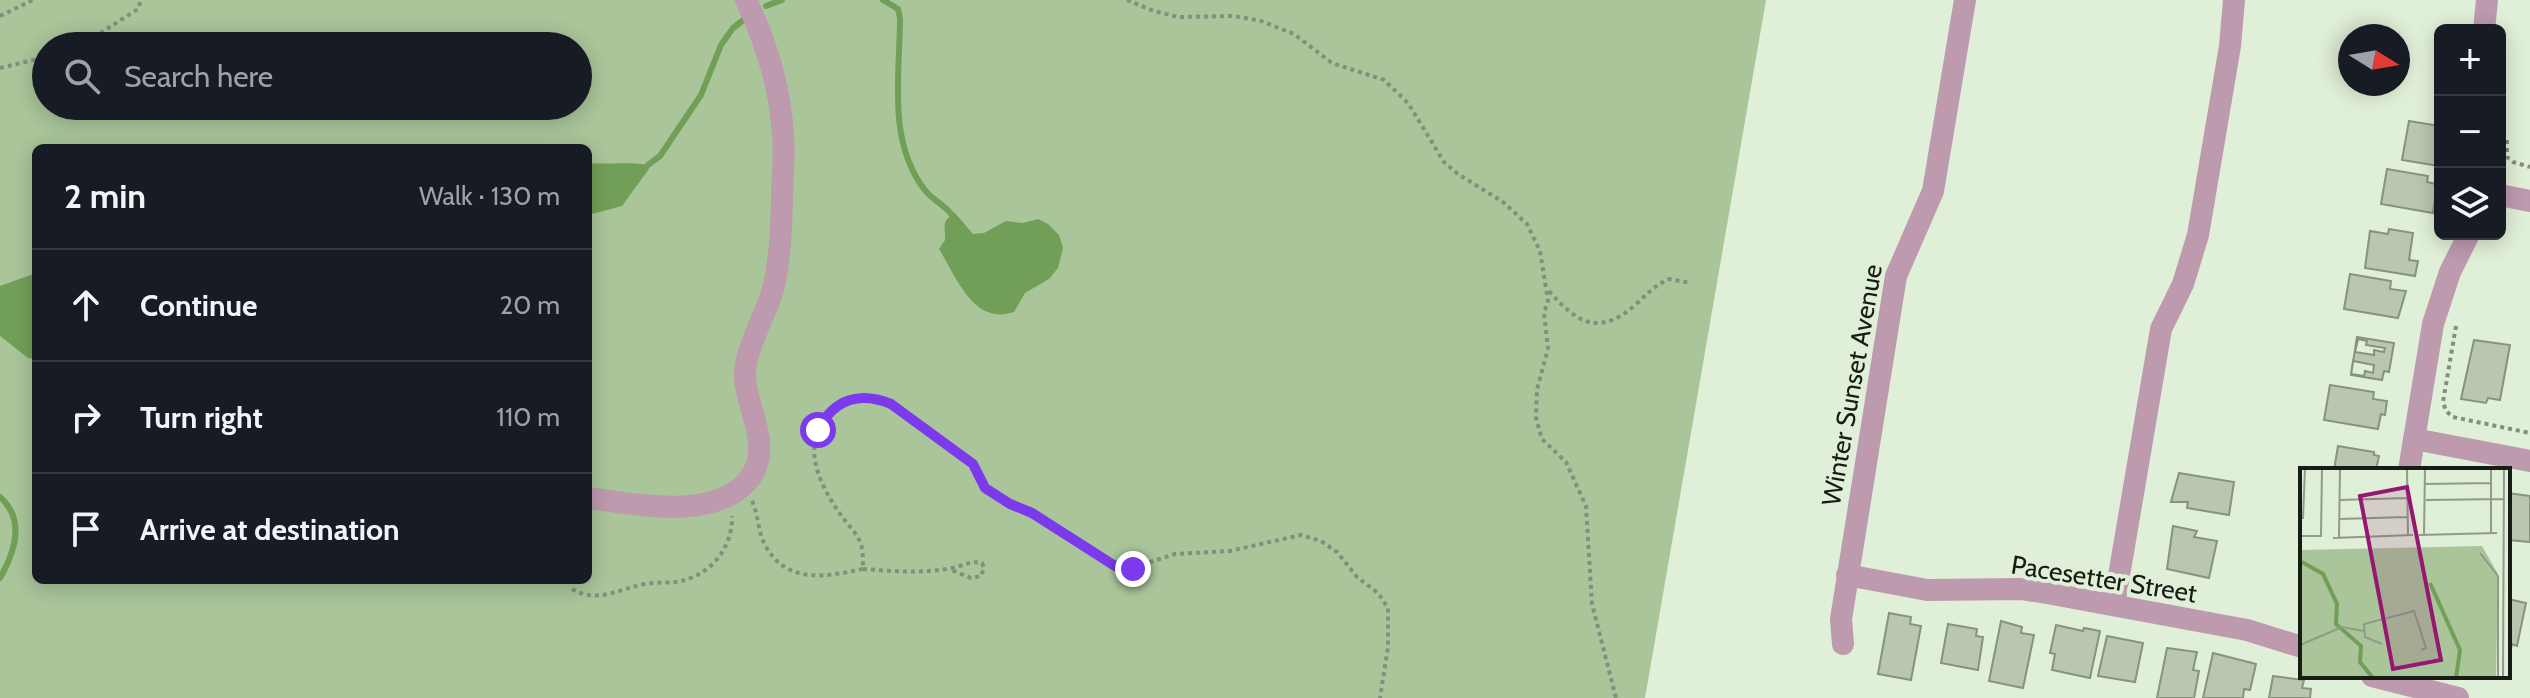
<!DOCTYPE html>
<meta charset="utf-8">
<style>
body{margin:0;font-family:Cabin,sans-serif;background:#242831;color:#f1f3f6}
.controls{position:absolute;right:24px;top:24px;display:grid;overflow:hidden;border-radius:12px;box-shadow:0 4px 20px #0003}
.controls button{width:72px;height:72px;display:grid;place-items:center;padding:0;border:0;border-bottom:2px solid #363941;background:#171b24;color:#f1f3f6;font:40px sans-serif}
.compass{position:absolute;left:2338px;top:24px;width:72px;height:72px;border-radius:50%;background:#171b24;box-shadow:0 4px 20px #0003;rotate:101deg}
.stop{position:absolute;width:24px;height:24px;margin:-18px;border:6px solid #7c3aed;border-radius:50%;background:#fff}
.stop.end{background:#7c3aed;border-color:#fff;box-shadow:0 2px 8px #0008}
.list{margin:0;padding:0;list-style:none}
h2{display:flex;justify-content:space-between;align-items:center;height:104px;margin:0;padding:0 32px;font-size:34px}
h2 small{font-size:26px;font-weight:400;color:#9ea1a6}
.list li{display:grid;grid-template-columns:52px 1fr auto;gap:24px;align-items:center;box-sizing:border-box;height:112px;padding:0 32px;border-top:2px solid #363941}
.list b{display:block;font-size:30px;white-space:nowrap}
.list em{font-size:26px;font-style:normal;color:#9ea1a6}
.icon{flex:none;width:44px;height:44px;fill:none;stroke:currentColor;stroke-width:2;stroke-linecap:round;stroke-linejoin:round}
.map{position:relative;flex:none;width:2530px;height:698px;overflow:hidden}
.search{position:absolute;background:#171b24;box-shadow:0 4px 20px #0003;left:32px;top:32px;width:560px;height:88px;display:flex;align-items:center;gap:20px;box-sizing:border-box;padding:0 28px;border-radius:44px;color:#9ea1a6;font-size:30px}
.panel{position:absolute;background:#171b24;box-shadow:0 4px 20px #0003;left:32px;top:144px;width:560px;height:440px;border-radius:12px}
.map>svg:first-child{display:block}
.green{fill:#a9c599;fill-rule:evenodd}
.water{fill:#729f57}
.lines{fill:none;stroke-linecap:round;stroke-linejoin:round}
.stream{stroke:#729f57;stroke-width:6}
.building{fill:#b9c7b1;stroke:#86937e;stroke-width:2;fill-rule:evenodd}
.path{stroke:#848e7e;stroke-width:4;stroke-dasharray:4 4;stroke-linecap:butt}
.minor{stroke:#bd9aae;stroke-width:22}
.route{stroke:#7c3aed;stroke-width:10}
.labels{text-anchor:middle;dominant-baseline:central;stroke-width:8;stroke-linejoin:round;paint-order:stroke}
.street-label{font-size:26px;fill:#171c14;stroke:#e0efd8}
.inset-river{fill:none;stroke:#729f57;stroke-width:4}
.inset-road{fill:none;stroke:#909b8a;stroke-width:2}
.view{fill:#951771;fill-opacity:0.15;stroke:#951771;stroke-width:4}
.inset-edge{fill:none;stroke:#171c14;stroke-width:4}
</style>
<div class="map">
<svg width="2530" height="698" viewBox="0 0 2530 698">
<rect width="100%" height="100%" fill="#e0efd8"/>
<path class="green" d="M0,0H1766L1645,698H0ZM46,46H578V106H46ZM36,148H588V580H36Z"/>
<g class="water">
<path d="M588,163C606,165 633,161 648,165L649,169L622,206L588,215Z"/>
<path d="M955,213L973,234L984,233L1006,221L1023,223L1038,219L1048,224L1059,235L1063,248L1058,268L1049,279L1025,293L1014,312C973,326 956,276 939,249L945,240C946,227 940,222 955,213Z"/>
<polygon points="36,273 36,359 28,358 0,336 0,286"/>
</g>
<g class="lines">
<g class="stream">
<path d="M883,0L898,9L900,18C900,75 887,139 924,189C932,200 944,204 952,215"/>
<polyline points="766,6 782,0"/>
<polyline points="648,165 660,156 701,95 721,45 733,28 746,18"/>
<path d="M0,497C26,520 15,552 0,578"/>
</g>
</g>
<g class="building">
<polygon points="2409,121 2440,126 2439,166 2402,160"/>
<polygon points="2387,169 2428,176 2427,182 2436,184 2437,179 2440,179 2440,201 2435,200 2433,213 2381,204"/>
<polygon points="2389,229 2413,233 2409,260 2418,261 2415,276 2365,268 2370,231 2388,234"/>
<polygon points="2350,274 2391,281 2390,289 2406,291 2398,318 2344,309"/>
<path d="M2357,337L2394,343L2389,372L2384,371L2382,380L2351,375ZM2358,339L2367,341L2366,345L2385,348L2384,352L2374,350V355L2355,352ZM2353,361L2374,365L2373,373L2365,371L2364,376L2351,374Z"/>
<polygon points="2474,340 2510,345 2500,400 2488,398 2486,403 2461,399"/>
<polygon points="2330,385 2374,392 2373,399 2387,401 2385,415 2381,414 2378,429 2324,420"/>
<polygon points="2338,446 2374,452 2374,455 2379,456 2376,470 2334,470"/>
<polygon points="2179,473 2234,482 2229,515 2187,508 2188,502 2171,502"/>
<polygon points="2508,493 2530,496 2530,542 2508,540"/>
<polygon points="2173,526 2197,531 2194,537 2217,541 2209,578 2167,569"/>
<polygon points="2508,599 2526,603 2517,646 2512,644 2508,663"/>
<polygon points="1889,613 1911,617 1910,624 1921,626 1911,680 1878,674"/>
<polygon points="2001,621 2022,627 2021,633 2034,635 2023,688 1989,681"/>
<polygon points="1948,624 1977,629 1976,636 1983,637 1978,670 1941,663"/>
<polygon points="2056,625 2083,631 2084,628 2100,631 2090,678 2052,670 2055,654 2050,653"/>
<polygon points="2107,636 2143,643 2135,682 2098,676"/>
<polygon points="2167,648 2197,652 2193,670 2199,671 2194,698 2157,698"/>
<polygon points="2213,653 2256,664 2250,690 2244,689 2243,698 2203,698"/>
<polygon points="2273,676 2304,680 2302,688 2311,689 2310,698 2269,698"/>
</g>
<g class="lines">
<g class="path">
<polyline points="1127,0 1154,11 1178,17 1234,16 1261,21 1294,34 1332,63 1384,80 1408,103 1444,162 1458,174 1503,202 1527,224 1540,251 1548,301 1544,313 1548,349 1537,389 1536,418 1542,439 1566,462 1586,506 1592,604 1616,698"/>
<polyline points="0,16 33,0"/>
<polyline points="80,46 138,9 141,0"/>
<polyline points="0,68 46,57"/>
<polyline points="2507,140 2507,157 2513,162 2530,167"/>
<path d="M1549,291C1576,322 1598,337 1634,306C1646,295 1655,285 1669,279L1691,283"/>
<polyline points="2456,326 2443,402 2446,411 2453,417 2530,433"/>
<path d="M752,501C758,514 758,530 764,543C785,585 825,577 863,569C863,561 863,552 861,544C857,533 847,524 840,514C818,482 798,441 834,410C852,394 869,395 891,404L973,464L985,488L1010,504L1032,513L1080,546L1125,570L1175,554L1230,551L1301,535L1321,541L1337,552L1357,577L1378,593L1388,608V647L1380,698"/>
<path d="M863,569C892,571 922,574 952,568C963,566 971,560 982,563L984,568L981,576L971,578L949,569"/>
<path d="M572,589C598,604 618,589 645,584C655,582 666,583 676,582C709,577 733,549 732,516"/>
</g>
<g class="minor">
<polyline points="2484,30 2487,0"/>
<polyline points="2500,195 2530,201"/>
<polyline points="2414,439 2530,461"/>
<polyline points="2409,470 2433,324 2450,272 2469,234"/>
<path d="M588,498C635,504 716,522 750,478C773,446 747,411 745,378C743,352 767,313 774,286C780,258 781,229 782,201C782,179 785,156 783,134C780,87 766,42 746,0"/>
<polyline points="1847,575 1927,590 2021,589 2047,593 2247,630 2302,647"/>
<polyline points="2114,605 2161,329 2183,284 2198,235 2230,46 2234,0"/>
<polyline points="1843,644 1841,619 1896,276 1933,191 1965,0"/>
<polyline points="2372,676 2458,698"/>
</g>
</g>
<g class="lines">
<path class="route" d="M818,430C834,399 859,391 891,404L973,464L985,488L1010,504L1032,513L1115,566L1125,570L1133,569"/>
</g>
<g class="labels">
<g class="street-label">
<text transform="translate(1852 385) rotate(-80)">Winter Sunset Avenue</text>
<text transform="translate(2104 579) rotate(9)">Pacesetter Street</text>
</g>
</g>
<g transform="translate(2300 468)">
<rect width="210" height="210" fill="#e0efd8"/>
<path d="M182,78L198,106L196,210H0V82Z" fill="#a9c599"/>
<path class="inset-river" d="M2,94L23,106L37,136L36,156L61,178L60,194L73,210M130,115L160,182L156,210"/>
<path class="inset-road" d="M107,0L108,67M191,0V65M125,16L191,15M39,32L108,30M126,32L204,31M3,51L5,0M39,51L107,49M119,67L197,65M124,67L125,0M0,68H21L22,0M39,69L40,0M33,70L113,67M180,85L198,108V210M82,176L65,169L64,156L114,143L126,180L121,182M0,177L42,159L64,163M203,210L204,0"/>
<path class="view" d="M107,19L141,192L93,201L60,28Z"/>
<rect width="210" height="210" class="inset-edge"/>
</g>
</svg>
<div class="controls">
<button>+</button>
<button>−</button>
<button><svg class="icon" aria-label="layers" viewBox="0 0 24 24"><path d="M12 4l9 5-9 5-9-5zM3 14l9 5 9-5"/></svg></button>
</div>
<svg class="compass" viewBox="-18 -18 36 36"><path d="M0-13l5 13h-10z" fill="#e53935"/><path d="M0 13l5-13h-10z" fill="#9ea1a6"/></svg>
<div class="stop" style="left:818px;top:430px"></div>
<div class="stop end" style="left:1133px;top:569px"></div>
<div class="search"><svg class="icon" aria-label="search" viewBox="0 0 24 24"><circle cx="10" cy="10" r="6"/><path d="M15 15l6 6"/></svg>Search here</div>
<section class="panel">
<h2>2 min<small>Walk · 130 m</small></h2>
<ul class="list">
<li><svg class="icon" aria-label="ahead" viewBox="0 0 24 24"><path d="M12 20V5M6 11l6-6 6 6"/></svg><div><b>Continue</b></div><em>20 m</em></li>
<li><svg class="icon" aria-label="right" viewBox="0 0 24 24"><path d="M7 20v-9h11M14 6l5 5-5 5"/></svg><div><b>Turn right</b></div><em>110 m</em></li>
<li><svg class="icon" aria-label="arrive" viewBox="0 0 24 24"><path d="M6 21V4h12l-3 4 3 4H6"/></svg><div><b>Arrive at destination</b></div></li>
</ul>
</section>
</div>
